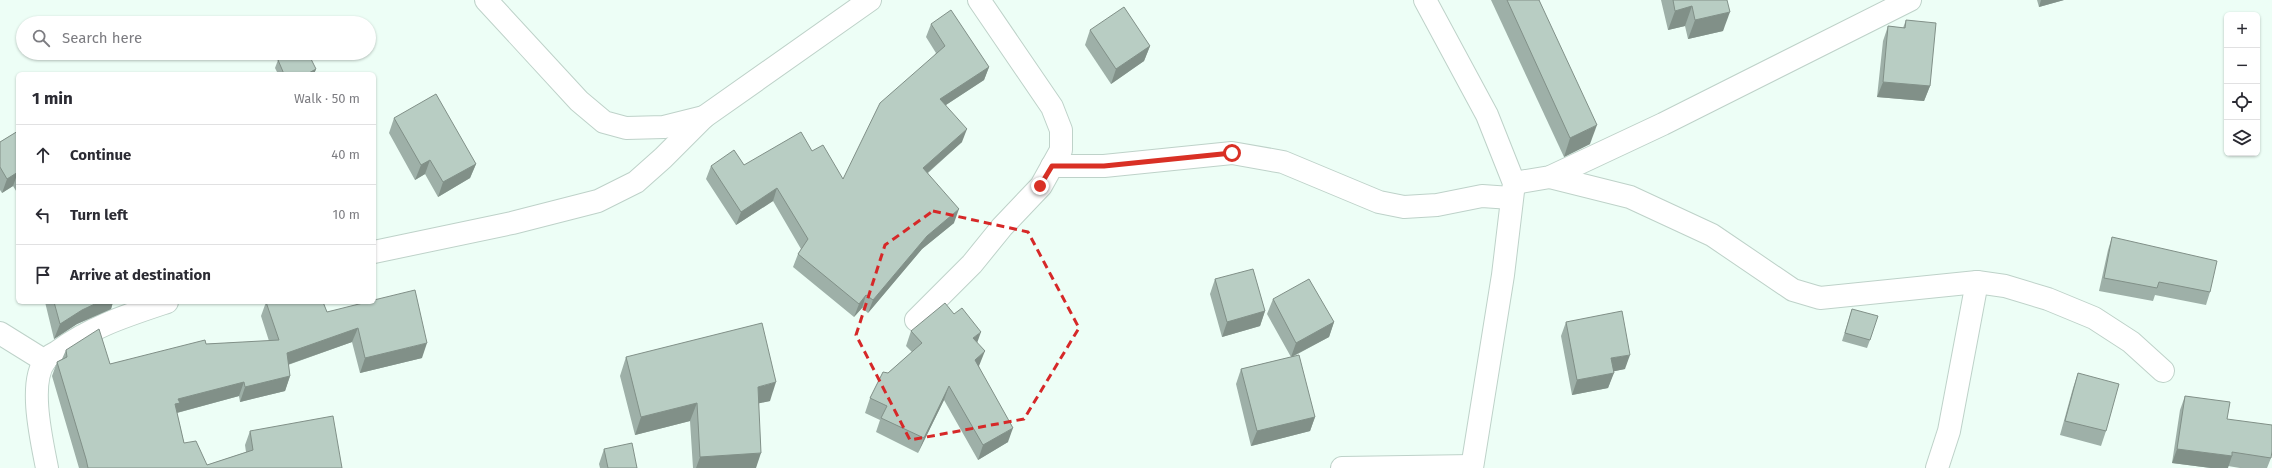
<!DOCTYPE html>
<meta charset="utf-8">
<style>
body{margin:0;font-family:"Fira Sans",sans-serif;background:#f2f2f3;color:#2b2b33}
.controls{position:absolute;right:12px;top:12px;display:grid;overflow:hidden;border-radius:6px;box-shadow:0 1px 3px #0004}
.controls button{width:36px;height:36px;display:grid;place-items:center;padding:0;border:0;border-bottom:1px solid #e1e1e2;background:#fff;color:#2b2b33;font:20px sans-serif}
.stop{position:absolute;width:12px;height:12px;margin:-9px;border:3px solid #d93025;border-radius:50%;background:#fff}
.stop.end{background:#d93025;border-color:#fff;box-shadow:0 1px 4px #0008}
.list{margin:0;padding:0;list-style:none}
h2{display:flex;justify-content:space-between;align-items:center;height:52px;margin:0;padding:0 16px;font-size:17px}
h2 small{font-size:13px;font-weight:400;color:#7c7c81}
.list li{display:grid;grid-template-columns:26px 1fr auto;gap:12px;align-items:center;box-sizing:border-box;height:60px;padding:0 16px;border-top:1px solid #e1e1e2}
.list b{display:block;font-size:15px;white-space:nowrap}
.list em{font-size:13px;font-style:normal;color:#7c7c81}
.icon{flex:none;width:22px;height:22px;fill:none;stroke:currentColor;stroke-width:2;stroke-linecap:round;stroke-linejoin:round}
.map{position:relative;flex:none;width:2272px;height:468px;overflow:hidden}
.search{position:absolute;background:#fff;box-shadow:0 1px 3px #0004;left:16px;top:16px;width:360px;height:44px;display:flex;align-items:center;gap:10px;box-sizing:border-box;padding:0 14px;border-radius:22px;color:#7c7c81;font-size:15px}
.panel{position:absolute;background:#fff;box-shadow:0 1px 3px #0004;left:16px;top:72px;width:360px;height:232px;border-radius:6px}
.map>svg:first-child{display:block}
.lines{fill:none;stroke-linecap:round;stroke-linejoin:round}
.minor-casing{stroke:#bed2c9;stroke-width:24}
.minor{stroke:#fff;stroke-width:22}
.wall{fill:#9eb0a8}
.shaded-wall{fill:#819088}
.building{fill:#b8cdc3;stroke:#819088}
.route{stroke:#d93025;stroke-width:5}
.marked{fill:none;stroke:#d62828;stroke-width:3;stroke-dasharray:8 5;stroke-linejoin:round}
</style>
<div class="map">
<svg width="2272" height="468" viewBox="0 0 2272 468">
<rect width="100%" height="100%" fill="#edfef6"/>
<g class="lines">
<defs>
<g id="minor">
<polyline points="486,0 579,101 604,122 626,128 664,127 704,117"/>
<polyline points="1425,0 1487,115 1514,183 1503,275 1472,468"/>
<polyline points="1052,166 1104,166 1232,153 1283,162 1379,202 1404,207 1437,205 1482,196 1511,198"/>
<polyline points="1550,177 1630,197 1712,235 1793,290 1820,298 1977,282 2005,286 2048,299 2094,318 2131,342 2163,371"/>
<polyline points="1514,183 1550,177 1663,124 1910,0"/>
<polyline points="374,252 512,223 598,201 636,182 663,158 704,117 870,0"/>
<polyline points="916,320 972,264 1002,227 1041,186 1061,150 1061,130 1052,107 979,0"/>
<polyline points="0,333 45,361"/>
<path d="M47,468C42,442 28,383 45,361C47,357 53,354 57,352C90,327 128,315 167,302"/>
<polyline points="1342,468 1472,466"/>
<polyline points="1937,468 1949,431 1977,282"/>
</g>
</defs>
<use href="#minor" class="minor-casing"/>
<use href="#minor" class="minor"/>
</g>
<g class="wall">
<polygon points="1491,0 1539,0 1590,144 1564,157"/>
<polygon points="1661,0 1727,0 1723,31 1688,39 1685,26 1668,30"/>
<polygon points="2037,0 2064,0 2039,7"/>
<polygon points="1906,20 1930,86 1924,101 1877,97 1883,41 1888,26 1903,28"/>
<polygon points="931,24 989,67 984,80 946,105 962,142 928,173 954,223 922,249 868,313 862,308 854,317 793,267 798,254 801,249 773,201 736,225 706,179 711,166 744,165 812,151 843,179 936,53 926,37"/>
<polygon points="1090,30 1150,46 1144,61 1111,84 1085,45"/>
<polygon points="278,60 316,69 314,74 278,74 275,68"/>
<polygon points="394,118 476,164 470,178 438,197 425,174 415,180 389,133"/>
<polygon points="18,131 18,194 13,186 2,193 0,190 0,142"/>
<polygon points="2112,237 2210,292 2206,305 2155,295 2153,301 2099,291 2108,250"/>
<polygon points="1215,279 1265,311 1260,326 1222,337 1210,294"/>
<polygon points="1273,299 1334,322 1329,337 1294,356 1315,417 1310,431 1251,446 1236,384 1241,369 1291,357 1267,314"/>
<polygon points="45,302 113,302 111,309 77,324 54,339"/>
<polygon points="266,302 323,302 327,312 422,358 360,373 352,342 288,365 290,376 285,391 240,402 239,396 177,413 184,443 207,465 246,452 245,445 250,431 342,468 79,468 52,376 57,362 62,359 66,350 110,364 206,344 269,341 261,316"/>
<polygon points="1852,309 1870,340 1867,348 1842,341"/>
<polygon points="1566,322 1625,369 1614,371 1608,388 1572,395 1561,336"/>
<polygon points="911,331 977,343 979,366 1008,442 978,460 944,400 918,453 876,432 880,420 865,413 870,398 888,373 912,352 906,346"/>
<polygon points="626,357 770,401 759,403 756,468 693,468 690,421 635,435 620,376"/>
<polygon points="2078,373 2106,431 2101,446 2060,435 2073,388"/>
<polygon points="2185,396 2227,419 2271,458 2267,468 2240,468 2228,466 2228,468 2211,468 2172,463 2180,410"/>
<polygon points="604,449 637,468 600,468 599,464"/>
</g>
<g class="shaded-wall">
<polygon points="2041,0 2064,0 2039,7"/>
<polygon points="1692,6 1685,26 1668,30 1675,11"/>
<polygon points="1730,12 1723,31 1688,39 1695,20"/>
<polygon points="1150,46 1144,61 1111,84 1116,69"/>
<polygon points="989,67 984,80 935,112 940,99"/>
<polygon points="316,69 314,74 307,74"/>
<polygon points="1883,82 1930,86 1924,101 1877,97"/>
<polygon points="1597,125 1590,144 1564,157 1570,138"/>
<polygon points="967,129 962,142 918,181 923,168"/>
<polygon points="430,160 425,174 415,180 421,165"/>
<polygon points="476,164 470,178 438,197 443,182"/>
<polygon points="18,172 13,186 2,193 7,179"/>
<polygon points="777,188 773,201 736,225 741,212"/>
<polygon points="959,209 954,223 922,249 868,313 873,300 927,236"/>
<polygon points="866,295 862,308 854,317 859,304"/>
<polygon points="99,302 113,302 111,309 77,324 54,339 60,324 82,310"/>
<polygon points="1265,311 1260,326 1222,337 1227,322"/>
<polygon points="1334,322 1329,337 1291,357 1296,343"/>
<polygon points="358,328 352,342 281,367 287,353"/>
<polygon points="981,332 976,346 973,338"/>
<polygon points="427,343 422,358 360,373 365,358"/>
<polygon points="985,351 979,366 969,374 975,360"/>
<polygon points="1630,355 1625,369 1606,373 1611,358"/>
<polygon points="1614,373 1608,388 1572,395 1577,380"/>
<polygon points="290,376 285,391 240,402 245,387"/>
<polygon points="244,382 239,396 176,413 175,404 178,399"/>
<polygon points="776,382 770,401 751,405 758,387"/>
<polygon points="949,386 944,400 918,453 924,438"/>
<polygon points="697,403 690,421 635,435 641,417"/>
<polygon points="1315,417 1310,431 1251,446 1257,431"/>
<polygon points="1013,428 1008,442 978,460 983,445"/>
<polygon points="2177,449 2232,456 2228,468 2211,468 2172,463"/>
<polygon points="761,453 756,468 696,468 700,457"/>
</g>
<g class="building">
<polygon points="1507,0 1539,0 1597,125 1570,138"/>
<polygon points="1673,0 1727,0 1730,12 1695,20 1692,6 1675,11"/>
<polygon points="1124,7 1150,46 1116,69 1090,30"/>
<polygon points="951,10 989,67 940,99 967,129 923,168 959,209 927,236 873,300 866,295 859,304 798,254 808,239 777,188 741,212 711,166 734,150 744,165 801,132 812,151 823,145 843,179 880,103 945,46 931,24"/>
<polygon points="1906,20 1936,23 1930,86 1883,82 1888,26 1905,28"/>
<polygon points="292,53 308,53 316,69 307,74 284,74 278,60"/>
<polygon points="436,94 476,164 443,182 430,160 421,165 394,118"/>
<polygon points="18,131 18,172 7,179 0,167 0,142"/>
<polygon points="2112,237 2217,261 2210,292 2159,282 2157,288 2104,278"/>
<polygon points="1253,269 1265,311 1227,322 1215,279"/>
<polygon points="1309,279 1334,322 1296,343 1273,299"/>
<polygon points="415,290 427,343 365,358 358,328 287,353 290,376 245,387 244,382 178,399 180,403 175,404 184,443 196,441 207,465 253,450 250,431 333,416 342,468 88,468 86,459 57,362 67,357 66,350 99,329 110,364 205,340 206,344 279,340 266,302 323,302 327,312 367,302 374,302 374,300"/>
<polygon points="54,302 99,302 82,310 60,324"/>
<polygon points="945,303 954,314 962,308 981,332 973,338 985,351 975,360 1013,428 983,445 949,386 924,438 881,418 887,406 870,398 883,372 888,373 922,343 911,331"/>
<polygon points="1852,309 1878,316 1870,340 1845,333"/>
<polygon points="1622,311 1630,355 1611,358 1614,373 1577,380 1566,322"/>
<polygon points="762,323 776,382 758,387 761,453 700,457 697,403 641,417 626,357"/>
<polygon points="1299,355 1315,417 1257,431 1241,369"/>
<polygon points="2078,373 2119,384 2106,431 2065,421"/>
<polygon points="2185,396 2230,402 2227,419 2272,425 2272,451 2271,458 2232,452 2232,456 2177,449"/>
<polygon points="632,443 637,468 608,468 604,449"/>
</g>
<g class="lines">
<polyline class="route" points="1040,186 1052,166 1104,166 1232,153"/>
</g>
<path class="marked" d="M933,211L1028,232L1079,328L1024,419L910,440L856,335L885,245Z"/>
</svg>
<div class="controls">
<button>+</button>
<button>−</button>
<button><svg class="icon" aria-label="locate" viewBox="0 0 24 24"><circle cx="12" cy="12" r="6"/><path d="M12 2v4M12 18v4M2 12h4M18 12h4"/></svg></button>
<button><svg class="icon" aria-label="layers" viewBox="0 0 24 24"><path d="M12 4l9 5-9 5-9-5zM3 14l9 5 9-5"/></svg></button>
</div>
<div class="stop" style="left:1232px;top:153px"></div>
<div class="stop end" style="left:1040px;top:186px"></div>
<div class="search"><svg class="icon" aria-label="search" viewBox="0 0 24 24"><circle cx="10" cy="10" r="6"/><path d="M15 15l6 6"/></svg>Search here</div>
<section class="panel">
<h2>1 min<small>Walk · 50 m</small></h2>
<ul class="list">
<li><svg class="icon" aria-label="ahead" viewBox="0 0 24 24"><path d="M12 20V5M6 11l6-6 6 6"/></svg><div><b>Continue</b></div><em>40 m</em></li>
<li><svg class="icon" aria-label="left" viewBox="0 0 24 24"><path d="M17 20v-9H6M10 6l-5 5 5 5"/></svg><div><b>Turn left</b></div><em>10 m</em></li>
<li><svg class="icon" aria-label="arrive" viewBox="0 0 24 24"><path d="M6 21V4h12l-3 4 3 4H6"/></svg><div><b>Arrive at destination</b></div></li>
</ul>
</section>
</div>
